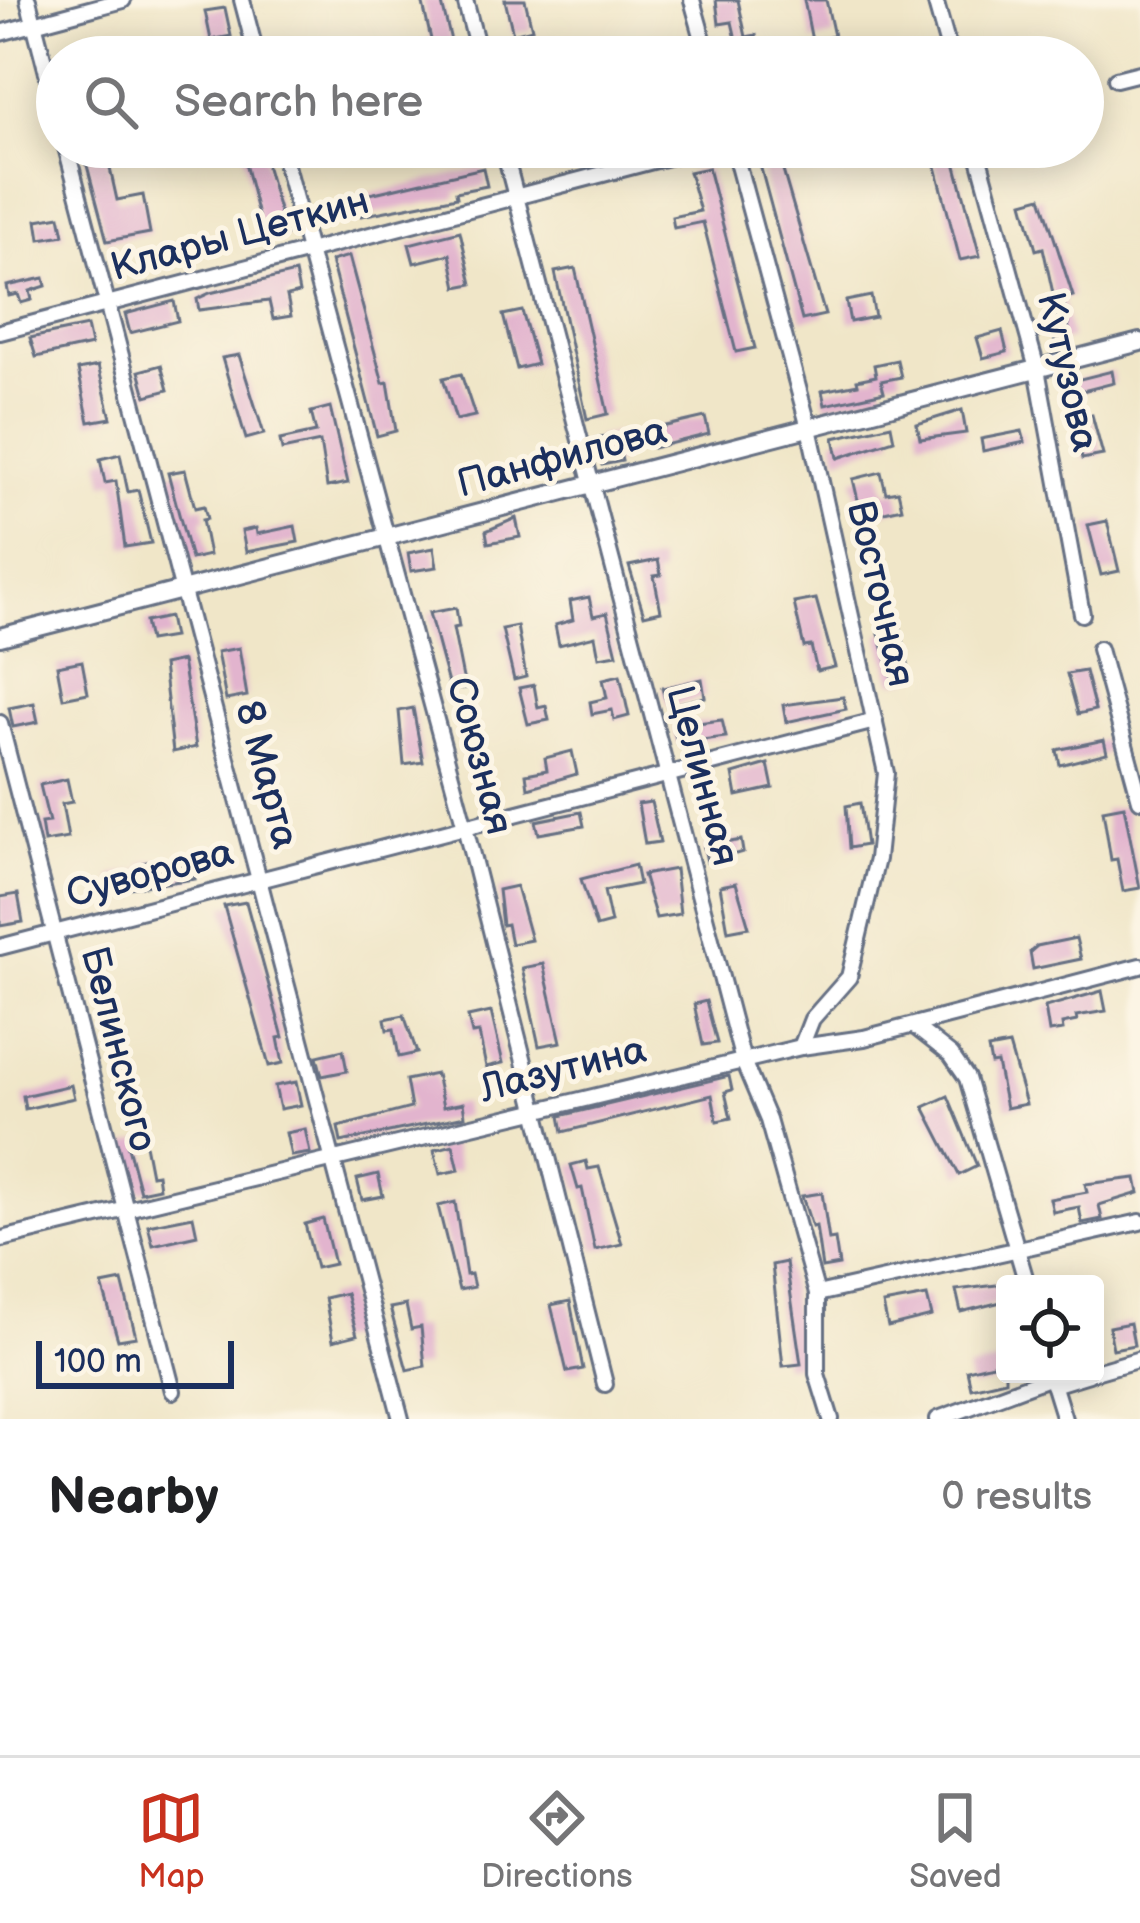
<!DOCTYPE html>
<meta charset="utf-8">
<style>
body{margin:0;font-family:"Balsamiq Sans",sans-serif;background:#f6f6f6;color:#202124}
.controls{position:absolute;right:36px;bottom:36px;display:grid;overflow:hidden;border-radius:12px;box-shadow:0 6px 30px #0003}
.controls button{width:108px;height:108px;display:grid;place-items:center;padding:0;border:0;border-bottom:3px solid #e0e0e0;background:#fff;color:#202124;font:60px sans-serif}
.scale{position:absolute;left:36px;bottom:30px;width:198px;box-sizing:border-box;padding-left:12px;border:6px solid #1b2f5e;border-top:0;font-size:33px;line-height:42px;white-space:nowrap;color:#1b2f5e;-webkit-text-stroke:9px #fcf5e5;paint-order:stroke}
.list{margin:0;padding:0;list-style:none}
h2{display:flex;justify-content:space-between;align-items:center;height:156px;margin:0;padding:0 48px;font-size:51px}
h2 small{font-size:39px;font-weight:400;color:#757577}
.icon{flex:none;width:66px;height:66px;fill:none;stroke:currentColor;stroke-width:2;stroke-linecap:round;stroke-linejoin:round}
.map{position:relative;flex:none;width:1140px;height:1419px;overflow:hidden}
.search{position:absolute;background:#fff;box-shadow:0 6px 30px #0003;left:36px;right:36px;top:36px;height:132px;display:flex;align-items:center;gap:30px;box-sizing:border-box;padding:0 42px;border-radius:66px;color:#757577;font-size:45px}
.sheet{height:336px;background:#fff}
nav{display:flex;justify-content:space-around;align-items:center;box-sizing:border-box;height:168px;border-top:3px solid #e0e0e0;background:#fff;font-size:33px;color:#757577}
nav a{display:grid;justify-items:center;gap:6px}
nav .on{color:#c8321e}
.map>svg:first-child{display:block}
.building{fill:#e2b4ce}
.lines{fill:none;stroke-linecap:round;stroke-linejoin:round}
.minor-casing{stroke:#666f83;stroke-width:20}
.tertiary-casing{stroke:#666f83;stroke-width:22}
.minor{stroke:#fff;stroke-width:14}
.tertiary{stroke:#fff;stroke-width:16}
.labels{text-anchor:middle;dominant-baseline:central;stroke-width:10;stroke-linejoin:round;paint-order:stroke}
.street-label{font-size:39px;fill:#1b2f5e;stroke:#fcf5e5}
</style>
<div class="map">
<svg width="1140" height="1419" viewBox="0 0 1140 1419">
<rect width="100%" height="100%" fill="#fcf5e5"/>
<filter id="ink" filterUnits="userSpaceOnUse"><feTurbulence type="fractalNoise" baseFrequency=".00833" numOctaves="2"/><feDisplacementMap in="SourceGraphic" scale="24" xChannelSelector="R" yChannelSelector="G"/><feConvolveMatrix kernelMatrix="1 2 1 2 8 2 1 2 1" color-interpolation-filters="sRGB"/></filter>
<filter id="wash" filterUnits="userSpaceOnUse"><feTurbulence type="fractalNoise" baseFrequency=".004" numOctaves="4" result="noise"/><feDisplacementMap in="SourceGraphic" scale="48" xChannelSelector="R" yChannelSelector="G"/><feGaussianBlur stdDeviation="2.7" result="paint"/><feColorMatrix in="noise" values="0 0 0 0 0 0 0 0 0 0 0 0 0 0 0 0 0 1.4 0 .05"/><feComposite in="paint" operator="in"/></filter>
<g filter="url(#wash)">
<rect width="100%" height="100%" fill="#f0e6c8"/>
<g id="blocks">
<g class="building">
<polygon points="422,0 441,0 455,57 435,57"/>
<polygon points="505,0 525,0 532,29 513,34"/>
<polygon points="716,0 738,0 746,37 756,35 761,54 740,57 732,22 719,24"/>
<polygon points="804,0 826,0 834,36 812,41"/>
<polygon points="225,8 231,36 211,40 205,11"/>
<polygon points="931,147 951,147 980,256 960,260"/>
<polygon points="262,150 286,235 264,240 243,155"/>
<polygon points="777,150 825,315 802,320 757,154"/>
<polygon points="107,155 117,200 143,195 150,233 107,241 85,158"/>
<polygon points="483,168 487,186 456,192 457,197 361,216 357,197"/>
<polygon points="708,168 755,348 736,352 703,222 674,228 672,217 700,211 689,172"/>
<polygon points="1041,197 1073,296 1063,299 1071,339 1055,342 1050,318 1058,316 1043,248 1036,250 1023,202"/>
<polygon points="60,216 64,235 40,239 37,220"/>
<polygon points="460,231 472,284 457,287 450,254 414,263 409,244"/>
<polygon points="349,256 383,383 388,382 396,431 377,436 331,261"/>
<polygon points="575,268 608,414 587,419 555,272"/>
<polygon points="295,273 299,293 287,296 291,316 273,319 269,301 199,310 197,299 210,293"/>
<polygon points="44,278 46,286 30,291 32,300 21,303 18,294 9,296 7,286"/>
<polygon points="871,296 875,317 850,322 846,301"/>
<polygon points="174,301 178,321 130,333 125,314"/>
<polygon points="522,311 537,364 517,369 503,315"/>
<polygon points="87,326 91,345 36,357 30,338"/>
<polygon points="1002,331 1007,352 983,358 977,338"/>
<polygon points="239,355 264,434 246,439 222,358"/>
<polygon points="897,360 901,377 881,381 884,392 825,405 822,391 858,384 857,380 876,376 874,365"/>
<polygon points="161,365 168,390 146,396 139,371"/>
<polygon points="98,366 111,418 89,422 78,370"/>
<polygon points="1112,371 1114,383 1075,393 1072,381"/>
<polygon points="461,374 475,416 456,420 443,378"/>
<polygon points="330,407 348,483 327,487 320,442 282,450 280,440 316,432 311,412"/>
<polygon points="962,410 966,433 920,439 917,424"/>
<polygon points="1092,415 1103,455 1082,459 1075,418"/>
<polygon points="705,417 709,434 653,448 649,430"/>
<polygon points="891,425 894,440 838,458 834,438"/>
<polygon points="1022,431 1025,442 983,451 981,439"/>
<polygon points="616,434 622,461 602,465 596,438"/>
<polygon points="120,454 128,492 138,490 151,543 125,547 116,481 105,483 100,459"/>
<polygon points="185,470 195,508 204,506 207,519 202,520 209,555 191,559 168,473"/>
<polygon points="881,472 886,493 898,491 902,508 862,517 853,479"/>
<polygon points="516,518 520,537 488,543 486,531"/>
<polygon points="1107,521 1119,571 1101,575 1088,525"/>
<polygon points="295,526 298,542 246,552 242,531 256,528 257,534"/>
<polygon points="434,548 437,567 411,571 408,553"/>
<polygon points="658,560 661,575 654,576 661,611 644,615 629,566"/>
<polygon points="589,597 593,616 607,613 617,654 599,657 595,636 559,645 555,625 573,620 570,601"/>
<polygon points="816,599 835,667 817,671 811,646 804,647 794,603"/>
<polygon points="456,608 459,627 453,628 465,688 450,691 429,613"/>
<polygon points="169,617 173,637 149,641 145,622"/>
<polygon points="517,626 526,677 514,680 502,629"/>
<polygon points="901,629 911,679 893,682 879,634"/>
<polygon points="239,648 247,696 226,700 217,652"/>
<polygon points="82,661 88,693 63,698 57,666"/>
<polygon points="182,661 196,747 173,752 163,665"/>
<polygon points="1085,671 1095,710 1078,714 1067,674"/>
<polygon points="620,675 629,716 614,720 612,710 592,714 590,702 607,698 603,679"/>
<polygon points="702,679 705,697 667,706 662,688"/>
<polygon points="534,685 538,708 546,706 549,720 528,724 519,688"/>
<polygon points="843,697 846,709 786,722 783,705"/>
<polygon points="34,703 38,722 13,727 9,708"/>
<polygon points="413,708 423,762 404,765 399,711"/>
<polygon points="722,720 726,737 677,743 673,726"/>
<polygon points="1104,740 1107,753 1060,765 1057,750"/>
<polygon points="572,751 577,774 528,788 526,774 547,770 545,758"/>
<polygon points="768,764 773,788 737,796 733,774"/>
<polygon points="67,779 72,802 62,804 68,838 44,842 41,823 49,822 40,785"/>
<polygon points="651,802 660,842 645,844 638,804"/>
<polygon points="860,803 866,845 849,848 846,806"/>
<polygon points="1124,806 1140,888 1123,891 1117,859 1111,860 1103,810"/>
<polygon points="581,812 584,826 539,834 536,821"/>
<polygon points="741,840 743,852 707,862 704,847"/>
<polygon points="157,860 159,869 192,863 195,879 114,890 111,876 143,870 142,863"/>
<polygon points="635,865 639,884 604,891 611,923 596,927 581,879"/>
<polygon points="675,869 680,914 656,918 643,875"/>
<polygon points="736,883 749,927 728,931 720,886"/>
<polygon points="516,886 531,940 511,944 507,924 502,925 498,890"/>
<polygon points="18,894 23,922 0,926 0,897"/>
<polygon points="246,902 283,1037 278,1038 283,1063 269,1066 224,906"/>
<polygon points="1076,938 1081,959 1033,969 1030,952 1037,946"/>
<polygon points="543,964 561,1042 539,1046 522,968"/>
<polygon points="1102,991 1106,1011 1076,1016 1077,1021 1062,1024 1063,1030 1049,1032 1045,1007"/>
<polygon points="706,1001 717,1043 703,1045 694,1004"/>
<polygon points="491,1012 503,1063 486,1067 479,1033 472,1034 468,1017"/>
<polygon points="404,1015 417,1053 399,1057 394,1029 387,1030 385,1019"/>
<polygon points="1009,1045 1026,1104 1006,1108 997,1063 991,1064 988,1049"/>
<polygon points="343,1050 347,1071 322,1076 317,1056"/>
<polygon points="436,1074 443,1107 463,1103 465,1116 341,1142 338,1127 411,1108 406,1080"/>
<polygon points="729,1076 732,1090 725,1092 731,1118 717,1121 712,1095 563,1132 560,1116"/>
<polygon points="296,1082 301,1105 280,1109 275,1086"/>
<polygon points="71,1085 74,1098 25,1109 23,1096"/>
<polygon points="948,1096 977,1166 959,1175 924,1107"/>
<polygon points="305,1129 310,1153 291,1156 286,1133"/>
<polygon points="144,1139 151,1175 157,1174 159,1188 140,1192 127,1143"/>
<polygon points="453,1145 459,1170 440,1174 434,1150"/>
<polygon points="586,1161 588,1169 599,1167 622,1244 595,1250 582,1188 578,1189 571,1165"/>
<polygon points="378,1174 383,1196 362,1200 357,1179"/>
<polygon points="1136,1178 1139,1193 1099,1205 1102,1219 1082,1223 1079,1207 1053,1212 1050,1199 1087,1192 1085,1184"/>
<polygon points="822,1193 829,1240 835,1239 839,1265 822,1268 816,1226 812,1227 802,1196"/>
<polygon points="455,1202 466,1275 471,1274 474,1287 459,1290 438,1206"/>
<polygon points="193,1216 197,1235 153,1245 148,1225"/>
<polygon points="323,1219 334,1264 316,1268 305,1224"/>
<polygon points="786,1262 801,1364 783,1366 772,1265"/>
<polygon points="122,1281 136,1337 118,1340 102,1285"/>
<polygon points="1005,1284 1005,1301 961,1312 956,1290"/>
<polygon points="346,1293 357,1335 333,1341 325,1298"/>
<polygon points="927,1296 932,1316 888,1327 883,1304"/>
<polygon points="570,1301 583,1369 567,1372 551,1305"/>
<polygon points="406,1305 411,1329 421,1327 425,1366 407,1370 390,1308"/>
<polygon points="1130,1323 1134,1345 1113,1349 1109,1327"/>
<polygon points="1005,1361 1005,1380 971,1388 967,1370"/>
</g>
</g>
</g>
<g filter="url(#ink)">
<use href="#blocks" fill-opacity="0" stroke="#666f83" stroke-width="3"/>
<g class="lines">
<defs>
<g id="minor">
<polyline points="28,0 57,111"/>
<polyline points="242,0 257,57"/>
<polyline points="465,0 480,57"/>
<polyline points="692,0 708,57"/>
<polyline points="935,0 951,57"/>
<polyline points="0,33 123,0"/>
<polyline points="1116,79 1140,73"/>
<polyline points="66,147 401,1419"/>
<polyline points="281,147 465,827 605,1384"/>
<polyline points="503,147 743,1061 768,1120 817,1294 817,1374 831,1419"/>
<polyline points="733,147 809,428 886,773 877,859 849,977 812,1019 801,1047"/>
<polyline points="976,147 1037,369 1082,614"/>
<polyline points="0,332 706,147"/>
<polyline points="1099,649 1140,800"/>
<polyline points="0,723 173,1391"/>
<polyline points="0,947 875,721"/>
<polyline points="914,1026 951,1055 967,1078 1027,1284"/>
<polyline points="2,1239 801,1047 864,1038 1140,966"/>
<polyline points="817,1294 1140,1222"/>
<polyline points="1095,1372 1140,1359"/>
<polyline points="1050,1374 1064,1419"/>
<polyline points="1053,1385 1089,1374"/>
<polyline points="938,1419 1051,1377"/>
</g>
<polyline id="tertiary" points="0,637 1140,342"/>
</defs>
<use href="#minor" class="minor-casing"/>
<use href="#tertiary" class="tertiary-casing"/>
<use href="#minor" class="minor"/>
<use href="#tertiary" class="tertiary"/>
</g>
</g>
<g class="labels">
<g class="street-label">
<text transform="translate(240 235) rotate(-15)">Клары Цеткин</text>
<text transform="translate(1067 372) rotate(77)">Кутузова</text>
<text transform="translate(562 458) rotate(-15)">Панфилова</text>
<text transform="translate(880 594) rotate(77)">Восточная</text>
<text transform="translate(479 756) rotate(75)">Союзная</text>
<text transform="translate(266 775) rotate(75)">8 Марта</text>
<text transform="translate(702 776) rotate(75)">Целинная</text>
<text transform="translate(150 874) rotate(-15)">Суворова</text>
<text transform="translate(118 1049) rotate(76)">Белинского</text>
<text transform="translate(563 1070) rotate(-14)">Лазутина</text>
</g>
</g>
</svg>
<div class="controls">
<button><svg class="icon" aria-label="locate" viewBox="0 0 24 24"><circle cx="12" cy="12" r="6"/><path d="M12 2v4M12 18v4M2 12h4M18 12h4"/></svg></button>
</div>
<div class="scale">100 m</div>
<div class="search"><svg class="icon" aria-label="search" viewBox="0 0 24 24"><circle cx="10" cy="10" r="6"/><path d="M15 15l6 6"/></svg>Search here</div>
</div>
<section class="sheet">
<h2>Nearby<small>0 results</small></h2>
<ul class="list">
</ul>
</section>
<nav>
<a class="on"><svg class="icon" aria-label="map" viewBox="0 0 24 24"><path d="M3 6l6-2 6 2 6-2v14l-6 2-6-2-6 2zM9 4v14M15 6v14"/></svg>Map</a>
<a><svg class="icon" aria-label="directions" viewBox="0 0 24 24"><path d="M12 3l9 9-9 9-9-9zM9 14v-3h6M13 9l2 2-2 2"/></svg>Directions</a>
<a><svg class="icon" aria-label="saved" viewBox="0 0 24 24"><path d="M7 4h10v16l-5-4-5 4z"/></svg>Saved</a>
</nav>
